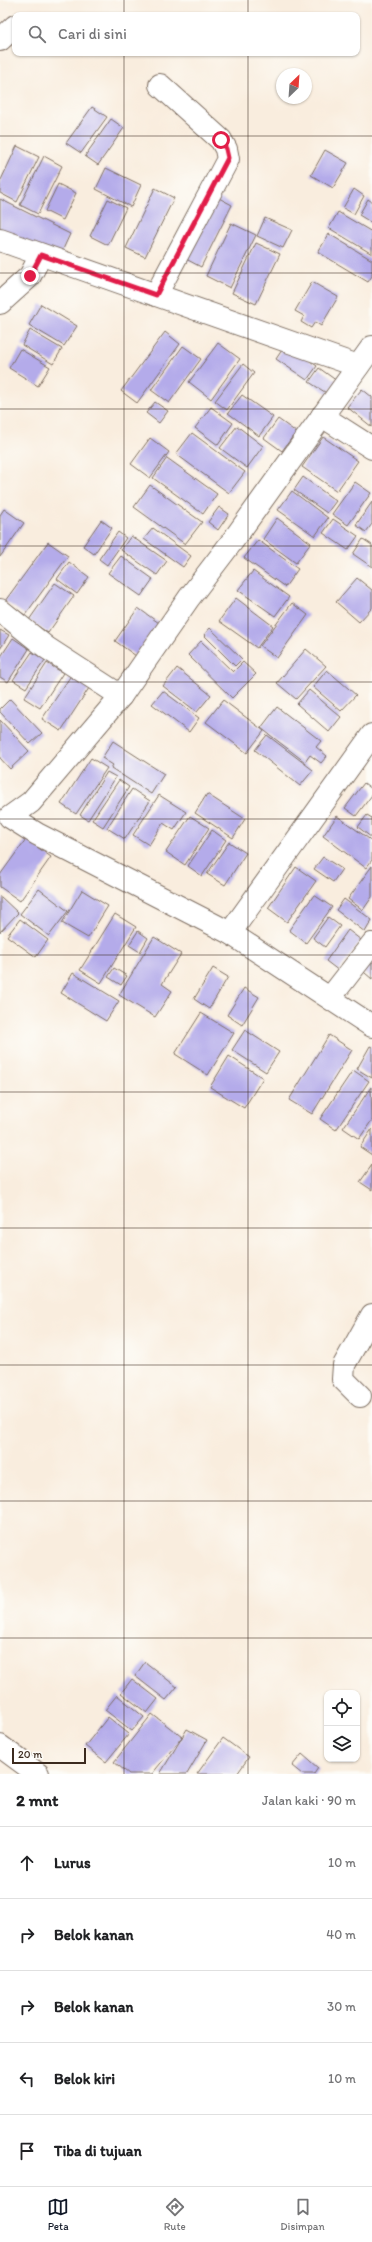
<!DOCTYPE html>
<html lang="id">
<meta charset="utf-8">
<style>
body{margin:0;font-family:Itim,sans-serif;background:#f6f6f6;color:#202124}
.controls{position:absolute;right:12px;bottom:12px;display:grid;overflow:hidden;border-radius:8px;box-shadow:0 1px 3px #0004}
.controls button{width:36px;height:36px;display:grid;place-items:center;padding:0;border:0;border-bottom:1px solid #e0e0e0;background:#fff;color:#202124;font:20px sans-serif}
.compass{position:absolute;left:276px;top:68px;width:36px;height:36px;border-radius:50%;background:#fff;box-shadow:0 1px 3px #0004;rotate:25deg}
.scale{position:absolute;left:12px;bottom:10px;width:74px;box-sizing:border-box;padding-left:4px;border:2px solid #3b2a1e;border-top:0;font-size:11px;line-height:14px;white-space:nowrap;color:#3b2a1e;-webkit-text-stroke:3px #fdfcf7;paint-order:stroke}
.stop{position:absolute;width:12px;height:12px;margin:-9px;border:3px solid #e11d48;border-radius:50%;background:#fff}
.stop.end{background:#e11d48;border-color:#fff;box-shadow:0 1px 4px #0008}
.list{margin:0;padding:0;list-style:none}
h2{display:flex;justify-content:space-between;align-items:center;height:52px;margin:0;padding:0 16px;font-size:17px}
h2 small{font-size:13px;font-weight:400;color:#757577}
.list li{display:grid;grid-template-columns:26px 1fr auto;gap:12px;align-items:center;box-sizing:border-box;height:72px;padding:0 16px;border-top:1px solid #e0e0e0}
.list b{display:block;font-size:15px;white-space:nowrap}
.list em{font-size:13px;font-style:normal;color:#757577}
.icon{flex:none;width:22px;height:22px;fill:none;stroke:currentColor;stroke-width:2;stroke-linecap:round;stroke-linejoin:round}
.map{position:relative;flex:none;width:372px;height:1774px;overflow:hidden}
.search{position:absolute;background:#fff;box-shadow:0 1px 3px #0004;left:12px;right:12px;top:12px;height:44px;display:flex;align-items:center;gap:10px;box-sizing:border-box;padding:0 14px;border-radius:8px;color:#757577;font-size:15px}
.sheet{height:412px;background:#fff}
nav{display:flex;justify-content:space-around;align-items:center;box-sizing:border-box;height:56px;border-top:1px solid #e0e0e0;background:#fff;font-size:11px;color:#757577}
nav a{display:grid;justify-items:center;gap:2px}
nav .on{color:#111827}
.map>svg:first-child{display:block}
.building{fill:#b4abea}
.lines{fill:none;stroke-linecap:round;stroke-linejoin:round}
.minor-casing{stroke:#7e6e61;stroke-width:24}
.minor{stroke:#fff;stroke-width:22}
.route{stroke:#e11d48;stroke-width:5}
.grid{fill:none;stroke:#3b2a1e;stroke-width:1;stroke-opacity:0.55}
</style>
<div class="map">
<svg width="372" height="1774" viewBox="0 0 372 1774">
<rect width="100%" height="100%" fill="#fdfcf7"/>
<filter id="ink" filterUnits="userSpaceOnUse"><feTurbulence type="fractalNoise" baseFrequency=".025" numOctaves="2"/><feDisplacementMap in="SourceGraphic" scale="8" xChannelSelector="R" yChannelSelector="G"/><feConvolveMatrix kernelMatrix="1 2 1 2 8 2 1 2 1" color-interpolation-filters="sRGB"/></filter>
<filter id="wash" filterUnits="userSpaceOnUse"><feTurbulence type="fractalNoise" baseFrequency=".012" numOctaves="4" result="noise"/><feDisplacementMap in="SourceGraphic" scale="16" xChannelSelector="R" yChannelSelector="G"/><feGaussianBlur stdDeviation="0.9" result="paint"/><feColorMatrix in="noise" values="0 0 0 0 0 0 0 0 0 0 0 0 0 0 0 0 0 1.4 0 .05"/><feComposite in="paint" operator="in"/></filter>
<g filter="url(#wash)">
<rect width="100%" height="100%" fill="#f9edde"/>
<g id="blocks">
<g class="building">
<polygon points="92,107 107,117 81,153 66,143"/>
<polygon points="111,119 124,128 98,165 85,156"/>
<polygon points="17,146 39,157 17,202 0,193 0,182"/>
<polygon points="325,150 348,163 333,188 311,175"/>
<polygon points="44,156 62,166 38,214 20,205"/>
<polygon points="106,168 141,185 131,207 96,189"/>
<polygon points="58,184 76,193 63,220 45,211"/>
<polygon points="155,188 174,198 145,257 126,248"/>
<polygon points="354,189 364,196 354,214 343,208"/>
<polygon points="217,197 232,205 201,267 186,259"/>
<polygon points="0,199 70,234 59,258 0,229"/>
<polygon points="108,199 126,208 108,245 90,236"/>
<polygon points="368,199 372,202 372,223 359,215"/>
<polygon points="338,212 372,232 372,254 329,228"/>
<polygon points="265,218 292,230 283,248 257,236"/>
<polygon points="231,223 256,235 230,288 206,276"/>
<polygon points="329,234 372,260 372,276 368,282 318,252"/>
<polygon points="256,243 280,254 256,304 232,293"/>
<polygon points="312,282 338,297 321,326 315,322 311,328 301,322 304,316 295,311"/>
<polygon points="41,304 77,326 64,346 29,325"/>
<polygon points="30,330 62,349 53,364 22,345"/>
<polygon points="165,332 180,344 137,403 121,391"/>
<polygon points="218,343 240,359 211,399 189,382"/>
<polygon points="286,344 317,366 307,380 276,359"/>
<polygon points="183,346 201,359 169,403 151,390"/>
<polygon points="20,349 50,367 38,386 9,368"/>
<polygon points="243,364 254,373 227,410 215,401"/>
<polygon points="319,368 337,381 328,394 309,382"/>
<polygon points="362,389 372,397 372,427 347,407"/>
<polygon points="242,395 273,417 259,436 228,413"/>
<polygon points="155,402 168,411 159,423 146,413"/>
<polygon points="211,407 233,423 218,445 195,428"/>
<polygon points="278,419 296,432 282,451 264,438"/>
<polygon points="237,426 263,446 247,468 220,448"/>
<polygon points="192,433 245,472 229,493 176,454"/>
<polygon points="323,437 358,461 337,491 302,467"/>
<polygon points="150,438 169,452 150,478 131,464"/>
<polygon points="167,458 217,494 203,514 153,478"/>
<polygon points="303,477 336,501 327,513 294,490"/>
<polygon points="355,482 371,493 348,525 332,514"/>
<polygon points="150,485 202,522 185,544 134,507"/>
<polygon points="292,491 328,518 315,536 278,510"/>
<polygon points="372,502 372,524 366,532 356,525"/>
<polygon points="219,507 229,514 218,530 208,522"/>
<polygon points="4,509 24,523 0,557 0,515"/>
<polygon points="277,518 311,543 296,563 263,539"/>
<polygon points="333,519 358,536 348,550 323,533"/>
<polygon points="101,520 112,528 94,554 83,546"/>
<polygon points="153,528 191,556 183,567 144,539"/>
<polygon points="118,532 126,538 107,565 99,559"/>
<polygon points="131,536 167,561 157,575 121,550"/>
<polygon points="363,539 372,545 372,567 353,554"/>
<polygon points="258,540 298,569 285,587 244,558"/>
<polygon points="48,542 68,556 25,615 5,601"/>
<polygon points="121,556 153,579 141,596 108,573"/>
<polygon points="69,562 89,577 77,594 57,579"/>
<polygon points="253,571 289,597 275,616 238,590"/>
<polygon points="357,578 372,590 372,608 359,622 336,602"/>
<polygon points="55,583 74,596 48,633 29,620"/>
<polygon points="236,598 273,626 257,648 219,621"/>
<polygon points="292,603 308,615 277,658 260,646"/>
<polygon points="138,608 159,623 136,656 115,641"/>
<polygon points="210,628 242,659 235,666 204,635"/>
<polygon points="0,630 9,635 0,649"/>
<polygon points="13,638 29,649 8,682 0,677 0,658"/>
<polygon points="201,641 233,672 243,662 256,674 232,698 188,655"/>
<polygon points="306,649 326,666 296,699 277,683"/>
<polygon points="32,652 45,660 26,688 13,680"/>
<polygon points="47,663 63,673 40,708 24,698"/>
<polygon points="177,668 211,695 197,712 163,686"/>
<polygon points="327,670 356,695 341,711 313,687"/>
<polygon points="72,674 91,685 61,731 42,719"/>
<polygon points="309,690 341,717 329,732 297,704"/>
<polygon points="163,691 199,718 189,732 152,704"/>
<polygon points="10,699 42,733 30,744 0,712 0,709"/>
<polygon points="223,700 264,731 247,753 206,722"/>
<polygon points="277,707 321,741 316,747 327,756 321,763 310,755 305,762 261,728"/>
<polygon points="0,720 29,751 10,769 0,758"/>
<polygon points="267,735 313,770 300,786 255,750"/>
<polygon points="113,741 164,774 151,794 111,768 113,765 102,758"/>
<polygon points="91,758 107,768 76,814 61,804"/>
<polygon points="107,772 116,777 88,820 80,815"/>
<polygon points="119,780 129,787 103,827 92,820"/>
<polygon points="364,783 372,789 372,795 356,816 345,808"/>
<polygon points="132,789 150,801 125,839 107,828"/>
<polygon points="207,794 245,819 233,838 195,813"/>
<polygon points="159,795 186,812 174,830 163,823 149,845 133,835"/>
<polygon points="367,815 372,818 372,838 358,827"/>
<polygon points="190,816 209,828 185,865 166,852"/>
<polygon points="337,816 372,841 372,860 366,868 323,836"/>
<polygon points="212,830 226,840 202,876 188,866"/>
<polygon points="26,839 51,857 20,901 0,887 0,875"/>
<polygon points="229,842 246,853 225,885 207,874"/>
<polygon points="323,857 342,869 333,882 314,869"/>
<polygon points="372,866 372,897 363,910 348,899"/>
<polygon points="296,867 316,881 287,922 268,908"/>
<polygon points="39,889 68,911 49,936 20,914"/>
<polygon points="82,890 108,906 88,938 62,923"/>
<polygon points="314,895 332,907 306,943 289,930"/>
<polygon points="0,896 18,913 0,932"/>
<polygon points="344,899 372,920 365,932 336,910"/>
<polygon points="115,914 136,927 101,983 80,970"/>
<polygon points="328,917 340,926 325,947 313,938"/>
<polygon points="20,919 48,940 36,957 7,936"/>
<polygon points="348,930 361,940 339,971 326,961"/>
<polygon points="138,931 148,938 140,952 129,945"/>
<polygon points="154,937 181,954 162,984 172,991 155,1017 119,995"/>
<polygon points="372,951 372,979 358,967"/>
<polygon points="114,968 127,976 121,985 108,977"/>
<polygon points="213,968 228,977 209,1009 194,999"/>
<polygon points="73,973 119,1001 106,1021 61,993"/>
<polygon points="244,988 259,997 242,1025 227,1015"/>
<polygon points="201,1013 234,1033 208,1075 175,1054"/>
<polygon points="245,1030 279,1052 266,1072 232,1050"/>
<polygon points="329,1035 352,1050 312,1114 289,1100"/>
<polygon points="370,1046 372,1047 372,1078 357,1069"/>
<polygon points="229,1056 263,1078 244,1108 210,1087"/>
<polygon points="353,1070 369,1081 336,1130 320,1119"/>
<polygon points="371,1087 372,1120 359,1139 343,1128"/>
<polygon points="372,1129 372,1155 360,1147"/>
<polygon points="372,1165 372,1190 360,1182"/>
<polygon points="145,1662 177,1687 166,1700 135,1676"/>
<polygon points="132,1679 158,1699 147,1713 121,1693"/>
<polygon points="117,1695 144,1717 132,1731 105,1710"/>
<polygon points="152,1714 182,1737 152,1774 129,1774 114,1762"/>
<polygon points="108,1717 129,1734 106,1762 85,1746"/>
<polygon points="187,1729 207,1740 187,1774 160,1774"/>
<polygon points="223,1738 249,1757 237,1774 197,1774"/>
<polygon points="302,1754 318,1768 314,1774 302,1774 292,1766"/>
</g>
</g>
</g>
<g filter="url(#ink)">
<use href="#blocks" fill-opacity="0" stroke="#7e6e61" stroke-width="1"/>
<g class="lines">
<defs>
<g id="minor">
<polyline points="0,40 15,26"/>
<polyline points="0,240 358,366"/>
<polyline points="156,295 228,159 226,149 221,140 160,85"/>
<polyline points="0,303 30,276 41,255"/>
<polyline points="372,347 234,539 189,598 121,696 31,802 10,817 37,834 230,933 372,1026"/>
<polyline points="322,416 372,448"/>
<polyline points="0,610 47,648 121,696"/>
<polyline points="230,933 372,735"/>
<polyline points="330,998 372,944"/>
<polyline points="360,1396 343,1379 344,1365 372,1315"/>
<polyline points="0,1746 38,1774"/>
</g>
</defs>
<use href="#minor" class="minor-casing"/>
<use href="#minor" class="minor"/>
</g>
</g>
<g class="lines" filter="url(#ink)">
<polyline class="route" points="30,276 41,255 156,295 228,158 226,149 221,140"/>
</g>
<path class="grid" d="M124,0V15M248,0V15M124,53V1774M248,53V1774M0,136H372M0,273H372M0,409H372M0,546H372M0,682H372M0,819H372M0,955H372M0,1092H372M0,1228H372M0,1365H372M0,1501H372M0,1638H372"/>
</svg>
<div class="controls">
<button><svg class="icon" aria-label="locate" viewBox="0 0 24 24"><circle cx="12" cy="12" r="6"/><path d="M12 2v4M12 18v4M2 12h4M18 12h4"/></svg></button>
<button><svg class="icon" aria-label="layers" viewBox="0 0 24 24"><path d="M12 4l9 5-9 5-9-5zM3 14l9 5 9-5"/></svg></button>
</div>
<svg class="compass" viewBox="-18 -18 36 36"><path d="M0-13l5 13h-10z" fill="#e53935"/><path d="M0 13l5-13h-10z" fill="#757577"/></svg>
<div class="scale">20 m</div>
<div class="stop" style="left:221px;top:140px"></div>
<div class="stop end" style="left:30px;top:276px"></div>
<div class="search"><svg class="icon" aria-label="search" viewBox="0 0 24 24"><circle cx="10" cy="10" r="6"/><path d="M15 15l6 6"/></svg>Cari di sini</div>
</div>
<section class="sheet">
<h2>2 mnt<small>Jalan kaki · 90 m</small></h2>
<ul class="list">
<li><svg class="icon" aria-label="ahead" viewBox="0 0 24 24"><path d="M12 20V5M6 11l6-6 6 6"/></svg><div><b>Lurus</b></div><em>10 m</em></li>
<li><svg class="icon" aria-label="right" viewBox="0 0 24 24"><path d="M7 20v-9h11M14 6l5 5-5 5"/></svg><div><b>Belok kanan</b></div><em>40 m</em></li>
<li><svg class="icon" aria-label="right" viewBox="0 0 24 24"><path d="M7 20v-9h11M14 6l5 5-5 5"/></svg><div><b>Belok kanan</b></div><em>30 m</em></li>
<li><svg class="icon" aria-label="left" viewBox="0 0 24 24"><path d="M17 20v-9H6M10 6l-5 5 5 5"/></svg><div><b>Belok kiri</b></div><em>10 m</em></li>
<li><svg class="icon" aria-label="arrive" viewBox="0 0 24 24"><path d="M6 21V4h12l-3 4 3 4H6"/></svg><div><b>Tiba di tujuan</b></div></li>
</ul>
</section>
<nav>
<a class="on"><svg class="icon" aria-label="map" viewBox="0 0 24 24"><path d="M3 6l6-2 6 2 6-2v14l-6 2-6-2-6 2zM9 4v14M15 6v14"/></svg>Peta</a>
<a><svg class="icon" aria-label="directions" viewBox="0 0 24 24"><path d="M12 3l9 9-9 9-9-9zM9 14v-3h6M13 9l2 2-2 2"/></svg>Rute</a>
<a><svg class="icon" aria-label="saved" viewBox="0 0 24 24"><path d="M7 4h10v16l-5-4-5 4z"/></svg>Disimpan</a>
</nav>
